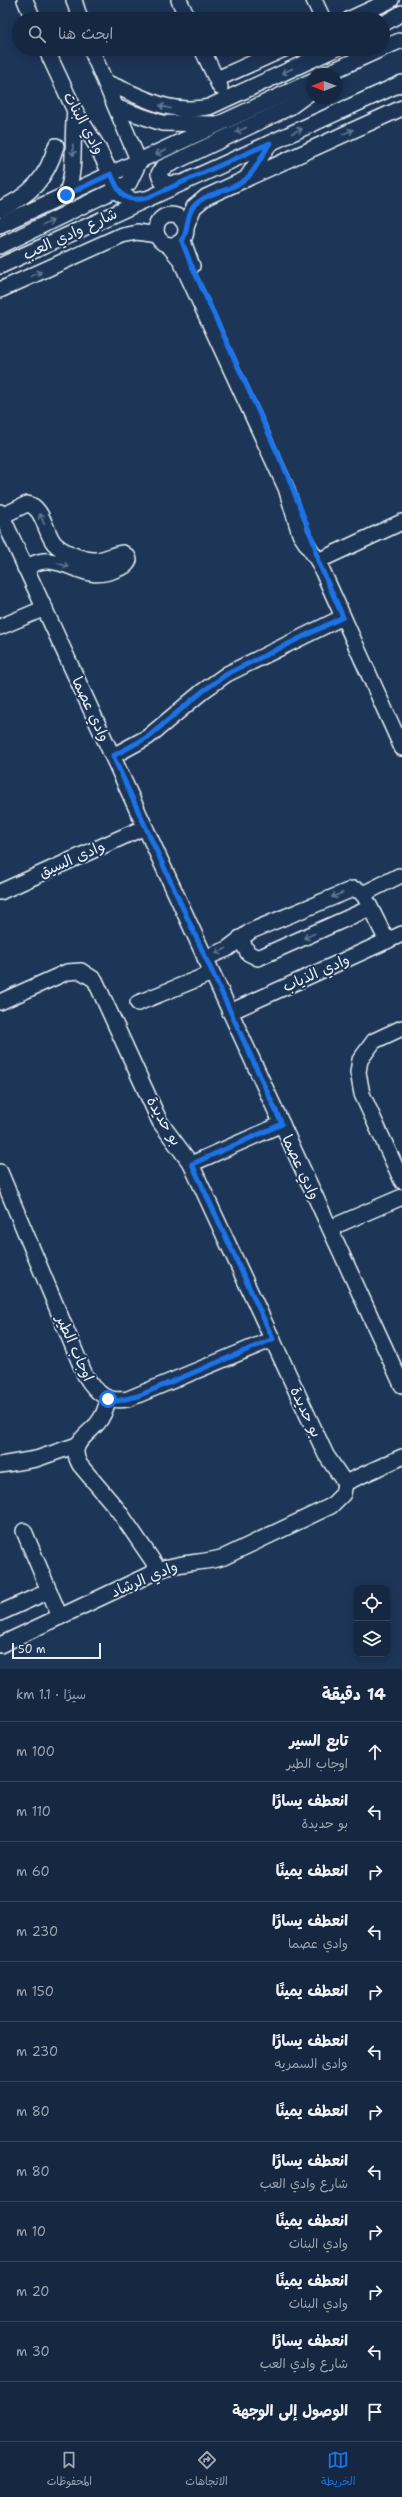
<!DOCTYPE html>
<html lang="ar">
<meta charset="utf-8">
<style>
body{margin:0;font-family:"Shantell Sans","Playpen Sans Arabic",sans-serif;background:#23344c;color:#f1f3f6;direction:rtl}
.controls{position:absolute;right:12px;bottom:12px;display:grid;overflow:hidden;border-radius:8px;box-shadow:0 2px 10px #0003}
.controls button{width:36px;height:36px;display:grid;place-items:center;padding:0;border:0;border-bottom:1px solid #35445a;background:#162841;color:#f1f3f6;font:20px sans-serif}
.compass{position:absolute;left:306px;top:68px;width:36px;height:36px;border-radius:50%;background:#162841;box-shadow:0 2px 10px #0003;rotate:270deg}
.scale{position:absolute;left:12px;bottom:10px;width:89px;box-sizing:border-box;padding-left:4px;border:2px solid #e8f1f8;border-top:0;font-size:11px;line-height:14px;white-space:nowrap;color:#e8f1f8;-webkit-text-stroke:3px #1d3557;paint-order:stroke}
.stop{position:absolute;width:12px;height:12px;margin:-9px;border:3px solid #1a73e8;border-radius:50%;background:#fff}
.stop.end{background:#1a73e8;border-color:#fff;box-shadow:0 1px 4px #0008}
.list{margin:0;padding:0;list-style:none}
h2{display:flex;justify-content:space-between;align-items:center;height:52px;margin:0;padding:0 16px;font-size:17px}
h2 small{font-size:13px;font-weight:400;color:#9ea6b1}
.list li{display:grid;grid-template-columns:26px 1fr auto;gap:12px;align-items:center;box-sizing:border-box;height:60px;padding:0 16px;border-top:1px solid #35445a}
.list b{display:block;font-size:15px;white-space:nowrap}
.list p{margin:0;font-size:13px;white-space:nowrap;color:#9ea6b1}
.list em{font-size:13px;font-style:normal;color:#9ea6b1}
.icon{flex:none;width:22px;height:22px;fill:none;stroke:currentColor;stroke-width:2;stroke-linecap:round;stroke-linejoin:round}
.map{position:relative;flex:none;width:402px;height:1669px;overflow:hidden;direction:ltr}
.search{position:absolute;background:#162841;box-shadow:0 2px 10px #0003;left:12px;right:12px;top:12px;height:44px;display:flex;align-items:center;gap:10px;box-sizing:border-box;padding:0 14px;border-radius:22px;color:#9ea6b1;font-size:15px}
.sheet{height:772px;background:#162841}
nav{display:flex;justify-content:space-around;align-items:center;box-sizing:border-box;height:56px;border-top:1px solid #35445a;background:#162841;font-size:11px;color:#9ea6b1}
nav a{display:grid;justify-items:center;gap:2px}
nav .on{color:#1a73e8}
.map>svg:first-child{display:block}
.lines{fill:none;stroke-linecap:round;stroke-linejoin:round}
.minor-casing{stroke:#e8f1f8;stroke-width:18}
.minor{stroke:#1d3557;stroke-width:15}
.oneway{stroke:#64778f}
.route{stroke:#1a73e8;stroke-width:5}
.labels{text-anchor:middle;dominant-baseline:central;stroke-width:4;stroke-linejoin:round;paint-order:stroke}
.street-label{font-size:15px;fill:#e8f1f8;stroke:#1d3557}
</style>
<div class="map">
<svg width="402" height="1669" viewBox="0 0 402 1669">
<rect width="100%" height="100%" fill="#1d3557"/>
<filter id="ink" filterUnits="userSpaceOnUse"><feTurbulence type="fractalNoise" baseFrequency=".025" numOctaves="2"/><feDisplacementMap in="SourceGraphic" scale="8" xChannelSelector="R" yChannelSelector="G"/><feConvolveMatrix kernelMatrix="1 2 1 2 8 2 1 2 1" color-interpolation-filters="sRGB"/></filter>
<g filter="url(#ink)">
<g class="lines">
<defs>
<g id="minor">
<polyline points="25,0 33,19"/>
<polyline points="74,0 80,19"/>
<polyline points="179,0 188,19"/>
<polyline points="314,0 323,19"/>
<polyline points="350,19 391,0"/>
<polyline points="383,24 402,13"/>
<polyline points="383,48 402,40"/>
<polyline points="46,49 75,111 98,148 120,194 134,201 144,199"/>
<polyline points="91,49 139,162"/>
<polyline points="202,49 220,87"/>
<polyline points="326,74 381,49"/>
<polyline points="217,79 284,49"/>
<path d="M107,83C145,97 166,115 209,107L335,49"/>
<polyline points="118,108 162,123 214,124"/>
<polyline points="246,179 270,143"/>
<polyline points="180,183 167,184 162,181 159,174 162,168 290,107 312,91"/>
<path d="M66,195C77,168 71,139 75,111"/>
<path d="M0,209C30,196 47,178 56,146"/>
<circle cx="171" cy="230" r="15"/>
<polyline points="0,225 312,81"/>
<polyline points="186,226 194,207 206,197 402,108"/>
<polyline points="183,241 192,266"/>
<polyline points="168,245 180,259 286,488 300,534 318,561 402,748"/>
<polyline points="0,246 129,183 139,162"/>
<polyline points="0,266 402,83"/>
<polyline points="0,290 122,235 137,232 157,235"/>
<polyline points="0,512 402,1385"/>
<path d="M2,516L27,504C43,506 45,532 54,543C62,552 81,559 93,560C104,561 112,554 123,553L128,557L129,560C127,566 123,567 117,569C87,582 77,564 49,561C40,560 33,564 25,568"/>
<polyline points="318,561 402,522"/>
<polyline points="0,627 45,608"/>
<polyline points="113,756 148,737 203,691 227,674 343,617"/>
<polyline points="0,892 145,827"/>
<polyline points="363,894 399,876"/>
<polyline points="240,938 248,953 258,958 370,908"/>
<polyline points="205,958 227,949 251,931 353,889 360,891 365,897 387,941"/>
<polyline points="0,1002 67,972 81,971 95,980 160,1122 191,1164 326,1455 345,1483"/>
<polyline points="138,1003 212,973"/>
<polyline points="230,1012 402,934"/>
<polyline points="402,1028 374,1041 360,1060 358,1072 362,1094 402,1181"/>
<polyline points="191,1164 282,1124"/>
<path d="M0,1172L85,1375C96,1393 107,1403 128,1399L273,1339"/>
<polyline points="330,1228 402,1197"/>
<path d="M108,1399C106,1409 103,1417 97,1424C85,1437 68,1445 80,1465L118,1510L159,1570"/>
<polyline points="0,1465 36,1459 77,1445"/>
<polyline points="345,1483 402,1457"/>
<polyline points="24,1531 60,1617"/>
<polyline points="0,1613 49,1591"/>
<path d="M0,1645L159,1570C182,1561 202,1564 224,1557L331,1506L343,1494L345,1483"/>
</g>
</defs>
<use href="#minor" class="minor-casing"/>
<use href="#minor" class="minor"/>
</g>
<defs><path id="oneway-shaft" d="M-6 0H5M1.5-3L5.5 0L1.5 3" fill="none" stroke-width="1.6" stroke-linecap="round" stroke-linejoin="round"/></defs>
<g class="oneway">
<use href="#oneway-shaft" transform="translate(287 71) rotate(156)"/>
<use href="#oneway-shaft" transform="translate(165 107) rotate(-164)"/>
<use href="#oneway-shaft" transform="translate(241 130) rotate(155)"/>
<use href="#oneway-shaft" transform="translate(297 131) rotate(-24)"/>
<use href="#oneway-shaft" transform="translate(348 132) rotate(-25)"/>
<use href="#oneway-shaft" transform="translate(73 150) rotate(87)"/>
<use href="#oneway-shaft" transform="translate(161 152) rotate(155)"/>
<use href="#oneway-shaft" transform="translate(48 223) rotate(-26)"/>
<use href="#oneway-shaft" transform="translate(36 274) rotate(-24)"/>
<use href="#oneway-shaft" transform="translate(42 519) rotate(-114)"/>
<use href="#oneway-shaft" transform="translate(63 565) rotate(20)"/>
<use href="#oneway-shaft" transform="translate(337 895) rotate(157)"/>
<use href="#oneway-shaft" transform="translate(309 936) rotate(156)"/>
<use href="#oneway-shaft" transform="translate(221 951) rotate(156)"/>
</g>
</g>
<g class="lines" filter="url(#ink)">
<path class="route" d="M66,195L111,174C120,194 123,203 147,198L270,143C263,153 256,171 246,179C232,192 207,191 194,206C185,217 189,230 182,241L190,262L288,476L315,546L318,561L343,617L227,674L203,691L148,737L113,756L282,1124L192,1164L273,1339L138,1396L117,1401L108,1399"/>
</g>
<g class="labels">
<g class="street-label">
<text transform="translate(84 123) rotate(61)">وادي البنات</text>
<text transform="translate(70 234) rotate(-25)">شارع وادي العب</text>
<text transform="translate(91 709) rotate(65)">وادي عصما</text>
<text transform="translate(72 859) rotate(-24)">وادى السيق</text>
<text transform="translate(316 973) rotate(-24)">وادي الذياب</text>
<text transform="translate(164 1121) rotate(60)">بو حديدة</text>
<text transform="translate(301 1167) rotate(65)">وادي عصما</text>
<text transform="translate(75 1348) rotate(66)">اوجاب الطير</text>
<text transform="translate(306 1412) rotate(65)">بو حديدة</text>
<text transform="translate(144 1579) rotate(-23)">وادي الرشاد</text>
</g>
</g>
</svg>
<div class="controls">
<button><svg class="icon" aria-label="locate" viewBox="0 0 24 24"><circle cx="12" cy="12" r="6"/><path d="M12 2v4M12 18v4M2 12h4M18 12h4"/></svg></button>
<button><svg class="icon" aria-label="layers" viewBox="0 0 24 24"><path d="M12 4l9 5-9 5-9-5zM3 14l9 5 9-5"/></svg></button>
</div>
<svg class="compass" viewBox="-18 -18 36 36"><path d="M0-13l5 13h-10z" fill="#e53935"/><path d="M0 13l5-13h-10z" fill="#9ea6b1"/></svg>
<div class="scale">50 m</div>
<div class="stop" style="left:108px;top:1399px"></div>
<div class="stop end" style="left:66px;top:195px"></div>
<div class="search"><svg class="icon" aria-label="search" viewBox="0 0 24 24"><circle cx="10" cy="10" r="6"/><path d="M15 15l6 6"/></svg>ابحث هنا</div>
</div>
<section class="sheet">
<h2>14 دقيقة<small>سيرًا · 1.1 km</small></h2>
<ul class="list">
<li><svg class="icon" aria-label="ahead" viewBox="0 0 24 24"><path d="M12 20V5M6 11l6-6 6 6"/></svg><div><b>تابع السير</b><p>اوجاب الطير</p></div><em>100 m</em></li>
<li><svg class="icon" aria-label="left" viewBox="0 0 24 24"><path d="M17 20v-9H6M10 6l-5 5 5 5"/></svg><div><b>انعطف يسارًا</b><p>بو حديدة</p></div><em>110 m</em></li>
<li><svg class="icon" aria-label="right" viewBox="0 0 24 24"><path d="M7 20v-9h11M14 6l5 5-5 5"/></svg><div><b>انعطف يمينًا</b></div><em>60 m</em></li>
<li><svg class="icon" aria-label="left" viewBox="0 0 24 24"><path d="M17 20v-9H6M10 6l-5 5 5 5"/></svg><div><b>انعطف يسارًا</b><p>وادي عصما</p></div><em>230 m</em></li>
<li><svg class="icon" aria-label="right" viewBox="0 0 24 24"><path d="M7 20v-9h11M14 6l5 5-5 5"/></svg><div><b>انعطف يمينًا</b></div><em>150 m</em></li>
<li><svg class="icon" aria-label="left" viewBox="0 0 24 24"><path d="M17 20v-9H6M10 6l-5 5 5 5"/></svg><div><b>انعطف يسارًا</b><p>وادى السمريه</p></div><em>230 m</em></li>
<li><svg class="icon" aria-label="right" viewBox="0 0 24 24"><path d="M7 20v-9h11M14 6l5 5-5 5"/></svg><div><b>انعطف يمينًا</b></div><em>80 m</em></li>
<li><svg class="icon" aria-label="left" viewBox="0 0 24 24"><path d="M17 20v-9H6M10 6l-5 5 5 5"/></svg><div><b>انعطف يسارًا</b><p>شارع وادي العب</p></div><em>80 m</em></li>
<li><svg class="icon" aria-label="right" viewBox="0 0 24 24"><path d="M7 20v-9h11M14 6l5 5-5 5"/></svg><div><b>انعطف يمينًا</b><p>وادي البنات</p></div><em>10 m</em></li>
<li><svg class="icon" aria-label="right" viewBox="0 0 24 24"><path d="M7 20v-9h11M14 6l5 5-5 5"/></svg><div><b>انعطف يمينًا</b><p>وادي البنات</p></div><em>20 m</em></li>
<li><svg class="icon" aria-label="left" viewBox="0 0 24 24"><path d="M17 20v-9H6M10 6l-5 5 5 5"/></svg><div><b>انعطف يسارًا</b><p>شارع وادي العب</p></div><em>30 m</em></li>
<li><svg class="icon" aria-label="arrive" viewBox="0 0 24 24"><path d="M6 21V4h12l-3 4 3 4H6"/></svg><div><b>الوصول إلى الوجهة</b></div></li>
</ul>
</section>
<nav>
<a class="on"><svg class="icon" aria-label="map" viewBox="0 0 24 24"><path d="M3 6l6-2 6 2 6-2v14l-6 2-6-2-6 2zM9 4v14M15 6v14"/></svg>الخريطة</a>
<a><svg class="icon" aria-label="directions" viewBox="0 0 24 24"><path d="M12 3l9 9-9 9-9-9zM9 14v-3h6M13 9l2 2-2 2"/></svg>الاتجاهات</a>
<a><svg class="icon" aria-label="saved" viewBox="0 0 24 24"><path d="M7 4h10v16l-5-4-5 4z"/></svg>المحفوظات</a>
</nav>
